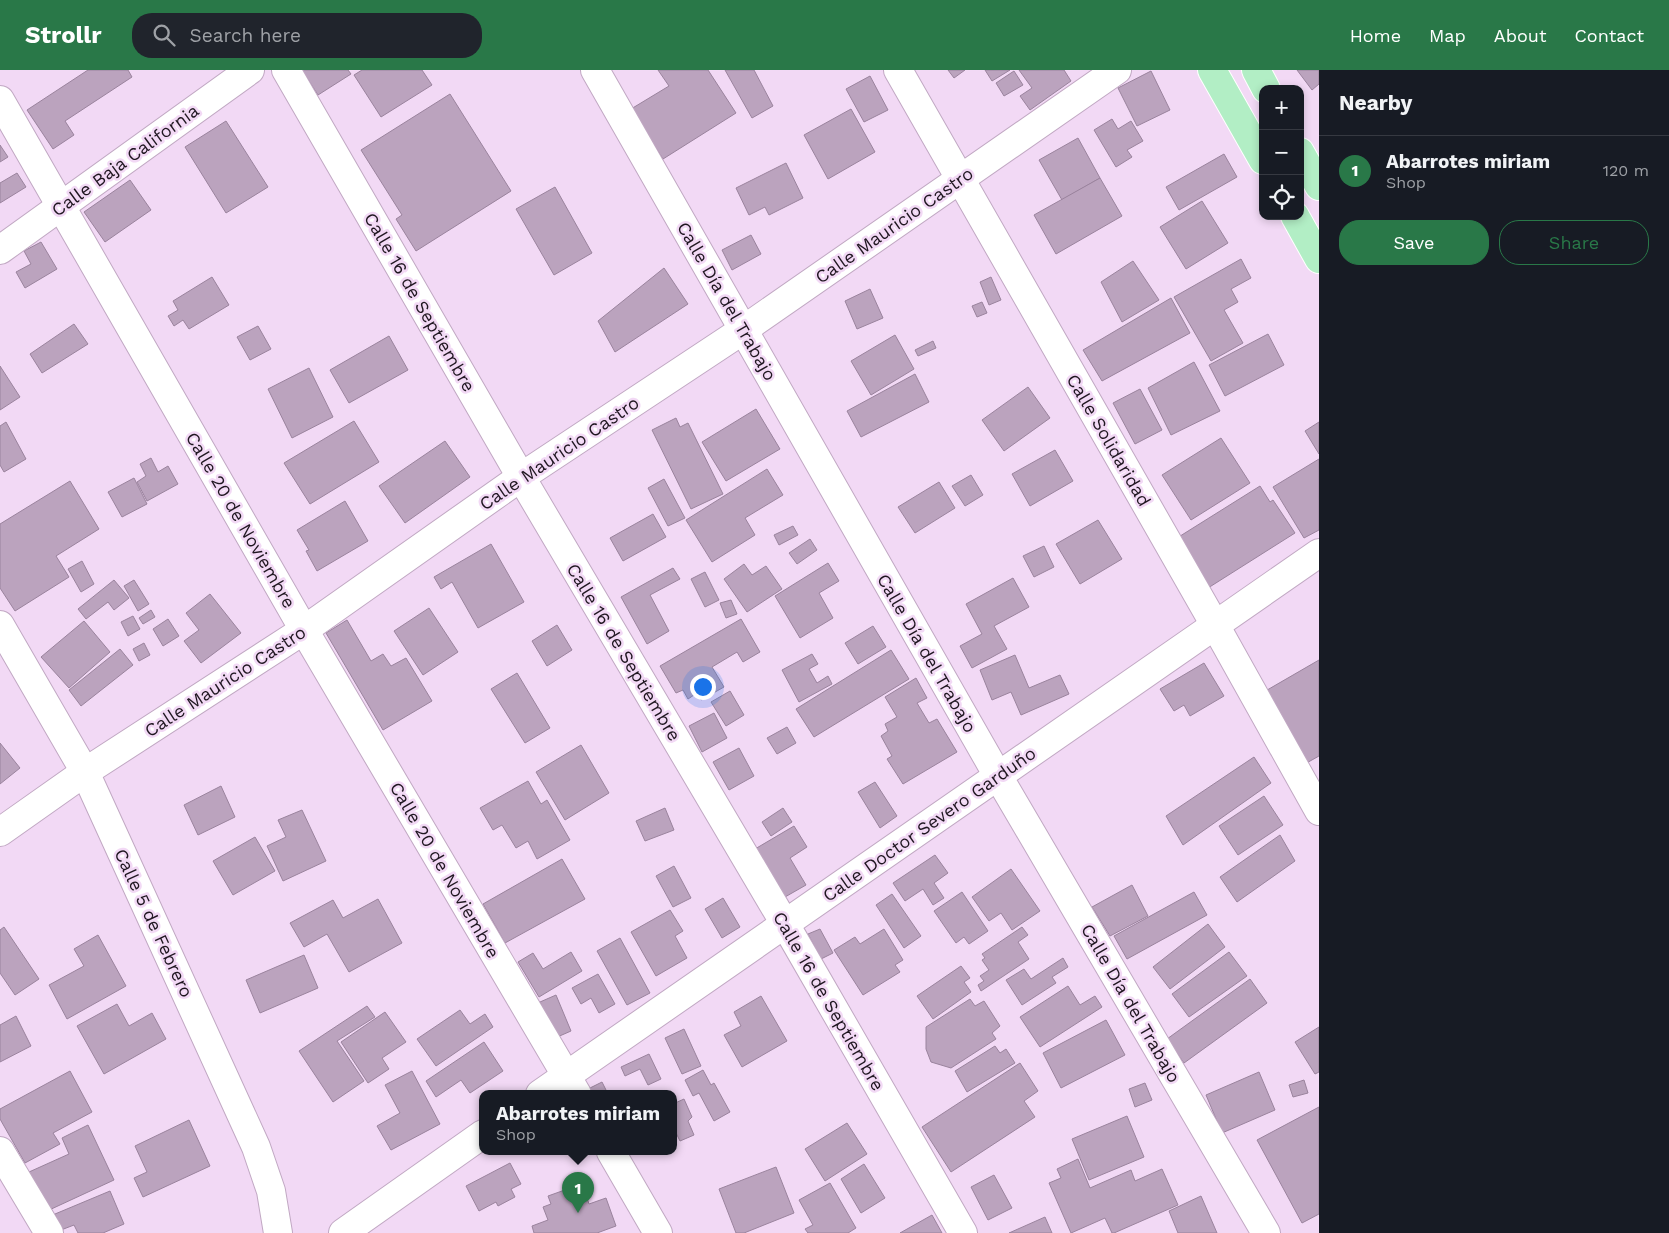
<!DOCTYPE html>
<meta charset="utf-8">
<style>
body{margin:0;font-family:"Work Sans",sans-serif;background:#20242c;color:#f1f3f6}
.controls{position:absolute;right:15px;top:15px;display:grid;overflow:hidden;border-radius:10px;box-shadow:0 2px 8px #0003}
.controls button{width:45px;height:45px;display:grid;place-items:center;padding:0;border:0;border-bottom:1px solid #363941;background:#171b24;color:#f1f3f6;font:25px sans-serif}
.you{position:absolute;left:702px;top:616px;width:18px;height:18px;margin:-12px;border:4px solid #fff;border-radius:50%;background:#1a73e8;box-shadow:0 0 0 8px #1a73e833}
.badge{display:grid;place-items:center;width:32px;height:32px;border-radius:50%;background:#297848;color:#fff;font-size:16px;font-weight:700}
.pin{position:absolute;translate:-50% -41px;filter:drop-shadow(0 1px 2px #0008)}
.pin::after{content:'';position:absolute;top:26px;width:18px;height:15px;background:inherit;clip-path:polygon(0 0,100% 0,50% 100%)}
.popup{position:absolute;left:479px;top:1020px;width:198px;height:65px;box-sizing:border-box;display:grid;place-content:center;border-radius:10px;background:#171b24;filter:drop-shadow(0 1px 4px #0005);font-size:16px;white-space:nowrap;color:#9ea1a6}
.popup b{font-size:19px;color:#f1f3f6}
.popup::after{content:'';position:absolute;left:50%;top:100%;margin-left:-10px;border:10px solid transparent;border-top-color:#171b24}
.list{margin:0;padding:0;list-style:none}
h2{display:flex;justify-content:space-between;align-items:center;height:65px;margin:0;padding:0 20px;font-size:21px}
h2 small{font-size:16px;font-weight:400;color:#9ea1a6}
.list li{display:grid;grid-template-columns:32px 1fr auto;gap:15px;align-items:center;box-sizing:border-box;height:70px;padding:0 20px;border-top:1px solid #363941}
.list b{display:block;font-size:19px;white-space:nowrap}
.list p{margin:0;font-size:16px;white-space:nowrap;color:#9ea1a6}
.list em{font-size:16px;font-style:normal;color:#9ea1a6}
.actions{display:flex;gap:10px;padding:15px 20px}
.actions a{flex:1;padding:11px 0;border:1px solid #297848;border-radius:20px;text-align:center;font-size:18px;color:#297848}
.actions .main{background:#297848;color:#fff}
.icon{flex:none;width:28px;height:28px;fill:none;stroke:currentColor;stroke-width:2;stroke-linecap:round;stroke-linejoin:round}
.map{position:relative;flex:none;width:1319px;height:1163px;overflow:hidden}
header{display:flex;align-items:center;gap:30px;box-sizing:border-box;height:70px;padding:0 25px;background:#297848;color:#fff}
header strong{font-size:24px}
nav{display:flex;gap:28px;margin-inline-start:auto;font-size:18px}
.search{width:350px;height:45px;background:#20242c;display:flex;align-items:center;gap:12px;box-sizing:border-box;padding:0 18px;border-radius:20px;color:#9ea1a6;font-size:19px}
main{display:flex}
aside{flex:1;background:#171b24}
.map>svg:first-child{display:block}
.building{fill:#bba3be;stroke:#9a839d}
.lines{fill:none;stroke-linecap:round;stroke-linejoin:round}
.minor-casing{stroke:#c1a8c3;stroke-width:30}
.major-casing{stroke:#fff;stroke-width:30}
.minor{stroke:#fff;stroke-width:28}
.major{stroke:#b2eec5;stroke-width:28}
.labels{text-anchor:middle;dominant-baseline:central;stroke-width:5;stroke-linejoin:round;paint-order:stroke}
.street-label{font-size:18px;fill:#1f1620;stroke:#f2d9f5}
</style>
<header>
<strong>Strollr</strong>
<div class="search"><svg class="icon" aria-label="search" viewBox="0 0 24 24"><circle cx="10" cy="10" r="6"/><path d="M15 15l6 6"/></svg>Search here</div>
<nav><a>Home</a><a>Map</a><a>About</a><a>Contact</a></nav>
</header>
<main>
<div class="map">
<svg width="1319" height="1163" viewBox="0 0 1319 1163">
<rect width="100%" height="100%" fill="#f2d9f5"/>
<g class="building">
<polygon points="88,0 128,0 132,7 65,51 74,65 53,79 27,40"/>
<polygon points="302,0 348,0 351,4 318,25"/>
<polygon points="362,0 422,0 432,15 381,47 354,5"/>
<polygon points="658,0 708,0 736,43 663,89 631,39 669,16"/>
<polygon points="725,0 754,0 773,36 752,48"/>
<polygon points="948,0 965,0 954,8"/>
<polygon points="985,0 1010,0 992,11"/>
<polygon points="1019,0 1064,0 1071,11 1030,40 1020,26 1032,18"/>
<polygon points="1297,0 1319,0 1319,14 1312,20"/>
<polygon points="1014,1 1023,15 1004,26 996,13"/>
<polygon points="1151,1 1170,40 1137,56 1118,18"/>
<polygon points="870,6 888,40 864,52 846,19"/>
<polygon points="450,24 511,121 416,181 396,149 402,145 361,80"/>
<polygon points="851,39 875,82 828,109 804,65"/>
<polygon points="1112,49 1118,59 1131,51 1143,71 1127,80 1132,87 1116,97 1094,60"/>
<polygon points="226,51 268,117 226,143 185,77"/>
<polygon points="1078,68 1100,108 1062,130 1039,90"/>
<polygon points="0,75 8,87 0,92"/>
<polygon points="1224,84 1237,107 1179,140 1166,117"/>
<polygon points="786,93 803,128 769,145 765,137 749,145 736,118"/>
<polygon points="17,103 26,117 0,133 0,113"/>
<polygon points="1100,108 1122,146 1056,184 1034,145"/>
<polygon points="130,110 151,140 105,172 84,142"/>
<polygon points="555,117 592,183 554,205 516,139"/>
<polygon points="1202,131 1228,173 1186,199 1160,157"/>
<polygon points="751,165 761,184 732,200 722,180"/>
<polygon points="41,172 57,199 25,218 16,202 31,194 24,181"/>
<polygon points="1241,189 1251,208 1231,219 1238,232 1224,240 1243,273 1211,291 1174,227"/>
<polygon points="1133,191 1159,230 1122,252 1101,212"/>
<polygon points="664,198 688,234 615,282 598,251"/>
<polygon points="212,207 229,235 189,259 183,250 174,256 168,246 178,240 173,231"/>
<polygon points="991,207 1001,230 989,235 980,212"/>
<polygon points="870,219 883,248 857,259 845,231"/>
<polygon points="1171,228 1190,263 1102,311 1083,280"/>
<polygon points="982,232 987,243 977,247 972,236"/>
<polygon points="74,254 88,274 42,303 30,284"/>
<polygon points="258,256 271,279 250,290 237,267"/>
<polygon points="1268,264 1284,295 1225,326 1209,295"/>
<polygon points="895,265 914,299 871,325 851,291"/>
<polygon points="389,266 408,300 349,333 330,300"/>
<polygon points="933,271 936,278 918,286 915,280"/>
<polygon points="1194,292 1220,341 1171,365 1148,318"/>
<polygon points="0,296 20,327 0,340"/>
<polygon points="309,298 333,347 292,368 268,319"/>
<polygon points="915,304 929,332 861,367 847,341"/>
<polygon points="1028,317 1050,348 1004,381 982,350"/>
<polygon points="1140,319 1162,360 1135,374 1113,333"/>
<polygon points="756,339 780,379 726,411 702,372"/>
<polygon points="676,348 680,357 688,353 723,424 691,439 652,360"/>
<polygon points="354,351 379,392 310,434 284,393"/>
<polygon points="6,352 26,389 4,402 0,395 0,356"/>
<polygon points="1319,352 1319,384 1305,361"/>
<polygon points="1221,368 1250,413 1191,450 1162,405"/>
<polygon points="445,371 470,407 405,453 379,416"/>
<polygon points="1055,380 1073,411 1030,436 1012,404"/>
<polygon points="151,388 158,402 168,396 178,414 147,431 137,412 146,406 140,394"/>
<polygon points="1319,389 1319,460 1304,468 1273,417"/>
<polygon points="767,399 783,425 745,448 755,465 712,492 686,450"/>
<polygon points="971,405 983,425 965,436 952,416"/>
<polygon points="134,408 147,434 122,447 108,422"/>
<polygon points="664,409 685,448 668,456 648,418"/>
<polygon points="70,411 99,459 56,486 69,507 15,541 0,518 0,454"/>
<polygon points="939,412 955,438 915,463 898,437"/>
<polygon points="1260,416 1270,432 1273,430 1295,463 1208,518 1177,468"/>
<polygon points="345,431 368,471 317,501 306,481 309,480 297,460"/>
<polygon points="653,444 666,467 623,491 610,468"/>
<polygon points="1098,450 1122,489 1080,514 1056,474"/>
<polygon points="793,456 798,465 779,475 774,465"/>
<polygon points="810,469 817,480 797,494 789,483"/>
<polygon points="491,474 524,532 478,558 452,512 441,519 434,507"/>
<polygon points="1044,476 1054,497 1034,507 1023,486"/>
<polygon points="82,491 94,514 81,522 68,499"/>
<polygon points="828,493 839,511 819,523 833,548 800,568 775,526"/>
<polygon points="744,494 752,505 766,496 782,519 747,542 724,509"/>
<polygon points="673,498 680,509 650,525 669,561 647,574 621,527"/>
<polygon points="705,502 719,530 705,537 691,509"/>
<polygon points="1013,508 1029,537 994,556 1007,579 972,598 960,576 982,564 966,534"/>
<polygon points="114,510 129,528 114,540 108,532 86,549 78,539"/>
<polygon points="134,510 149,534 138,541 124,516"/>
<polygon points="210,524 241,563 201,593 184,571 199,560 186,543"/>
<polygon points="731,530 737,544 726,548 720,533"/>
<polygon points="429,538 458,582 423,605 394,561"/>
<polygon points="151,540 155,547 143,554 139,548"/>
<polygon points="133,546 140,559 128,566 121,552"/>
<polygon points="168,549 179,566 163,576 153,559"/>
<polygon points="741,549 760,582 743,592 737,582 712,597 724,617 701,630 697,623 688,629 683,620 676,623 660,596"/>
<polygon points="347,550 371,591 383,584 391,596 406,588 432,631 383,660 326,563"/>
<polygon points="84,551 110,582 69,618 41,587"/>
<polygon points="557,555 572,580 547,596 532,571"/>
<polygon points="873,556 886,577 858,594 845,573"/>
<polygon points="144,573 150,585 139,591 133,579"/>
<polygon points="120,579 133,595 81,636 69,620"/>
<polygon points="891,580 909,609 814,667 796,639"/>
<polygon points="812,584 818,594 809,599 817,613 828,606 832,614 799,632 782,600"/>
<polygon points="1015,585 1029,618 1060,605 1069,624 1021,645 1011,622 992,630 980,600"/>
<polygon points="1319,590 1319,686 1303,695 1262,623"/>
<polygon points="1204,593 1224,626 1190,646 1184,635 1174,641 1160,619"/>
<polygon points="517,603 550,658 525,673 491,619"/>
<polygon points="916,608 927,628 917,633 929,653 937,649 957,682 903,714 887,689 892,686 881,666 888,661 885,654 897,647 885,627"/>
<polygon points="730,621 744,645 726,656 711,632"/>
<polygon points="714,643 727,668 702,682 689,656"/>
<polygon points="787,657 796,673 777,684 767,668"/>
<polygon points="0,673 20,698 0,714"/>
<polygon points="581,675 609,723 565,750 536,702"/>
<polygon points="739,678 754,706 729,720 713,692"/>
<polygon points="1254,687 1271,713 1183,775 1166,746"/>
<polygon points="528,711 541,734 547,730 570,770 537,789 528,771 516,778 502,755 493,760 480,738"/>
<polygon points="875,712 897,746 880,758 858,722"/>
<polygon points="221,716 235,747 198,765 184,735"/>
<polygon points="1264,726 1283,755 1238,785 1219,756"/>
<polygon points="665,738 674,760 645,771 636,751"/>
<polygon points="783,738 792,752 771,766 762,752"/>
<polygon points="302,740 326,791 283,811 267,776 286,767 278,750"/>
<polygon points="794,756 807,777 790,788 806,815 785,827 755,779"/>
<polygon points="1280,765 1295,791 1237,832 1220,807"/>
<polygon points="255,767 275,801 233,825 213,791"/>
<polygon points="935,785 948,803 934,813 944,828 933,835 923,819 905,831 893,813"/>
<polygon points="562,789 585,829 505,873 483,834"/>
<polygon points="674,796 691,828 673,837 656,806"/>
<polygon points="1011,799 1040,841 1012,860 1001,843 989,851 972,827"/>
<polygon points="1132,815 1148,846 1110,866 1092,837"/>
<polygon points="962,822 988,861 969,874 964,867 956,873 934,841"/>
<polygon points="1194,822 1207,845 1127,889 1114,866"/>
<polygon points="892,824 921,866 904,878 876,835"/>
<polygon points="723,828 740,857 722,868 705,839"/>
<polygon points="378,829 402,873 349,902 327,864 304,877 290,853 333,830 343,848"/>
<polygon points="670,840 683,861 675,866 687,888 656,906 631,862"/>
<polygon points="1208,854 1225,877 1170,919 1153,897"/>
<polygon points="4,857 39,909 15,925 0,903 0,860"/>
<polygon points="1022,857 1028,865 1018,872 1029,889 981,921 978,915 984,911 980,906 989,900 982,890 985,888 982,884"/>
<polygon points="820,859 833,883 821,889 808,864"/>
<polygon points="884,859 903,890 895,895 900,902 863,925 834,880 855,867 860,874"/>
<polygon points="98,865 126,916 67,949 49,915 84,896 74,879"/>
<polygon points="620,868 650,923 627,935 597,881"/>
<polygon points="571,882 582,901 539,927 518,892 533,883 543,899"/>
<polygon points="1229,882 1247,906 1189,947 1172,924"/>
<polygon points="304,885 318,918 260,943 246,910"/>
<polygon points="1063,888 1068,897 1052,907 1056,913 1022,935 1006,910 1024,899 1031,909"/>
<polygon points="961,896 970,908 964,912 971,922 933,949 917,926"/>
<polygon points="598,904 615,934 599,943 591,928 581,934 572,918"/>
<polygon points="1250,909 1267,933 1184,993 1167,969"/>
<polygon points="1068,916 1080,935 1095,926 1102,937 1040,977 1020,947"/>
<polygon points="556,925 571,961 555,968 540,932"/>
<polygon points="761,926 787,971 742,997 724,965 741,956 734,942"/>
<polygon points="970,929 975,936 984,931 1000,956 992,963 996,969 951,998 931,992 926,979 926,957"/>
<polygon points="117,934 129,956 152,943 166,969 104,1004 77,956"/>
<polygon points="367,936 375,947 337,971 364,1011 333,1032 299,981"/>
<polygon points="460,940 470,954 485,944 493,957 436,996 417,969"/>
<polygon points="385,942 406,972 382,988 389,999 368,1013 341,972"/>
<polygon points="16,946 31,976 0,992 0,955"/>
<polygon points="1106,950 1125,985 1061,1018 1043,983"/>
<polygon points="1319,957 1319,1002 1315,1004 1295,972"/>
<polygon points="684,959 701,996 682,1004 665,968"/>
<polygon points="484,972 503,1001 470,1023 461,1010 436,1027 426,1011"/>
<polygon points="995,976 1000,983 1006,979 1015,993 967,1022 955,1001"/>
<polygon points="649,984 661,1009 648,1015 640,999 625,1006 621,997"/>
<polygon points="1020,993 1038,1021 1024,1031 1035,1047 951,1102 922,1057"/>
<polygon points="703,1000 711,1015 714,1013 730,1042 714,1051 699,1023 693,1026 685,1010"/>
<polygon points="70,1001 92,1042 53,1063 60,1074 25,1093 0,1049 0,1039"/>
<polygon points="412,1001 440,1054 391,1080 377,1056 400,1043 385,1015"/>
<polygon points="1259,1002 1275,1040 1222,1063 1206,1025"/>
<polygon points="1304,1010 1308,1023 1293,1027 1289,1015"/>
<polygon points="602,1012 608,1024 586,1024 584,1021"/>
<polygon points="1145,1013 1152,1030 1135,1037 1129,1019"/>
<polygon points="684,1029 692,1047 688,1051 694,1065 680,1071 674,1059 673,1059 673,1034"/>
<polygon points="1319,1037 1319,1144 1302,1153 1257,1070"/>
<polygon points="1127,1046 1144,1087 1089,1110 1072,1069"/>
<polygon points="189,1050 210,1096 143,1127 134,1108 147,1102 135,1076"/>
<polygon points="847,1053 867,1084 825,1111 805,1079"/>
<polygon points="88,1055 114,1110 47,1141 29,1102 69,1084 62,1068"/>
<polygon points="1078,1089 1090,1118 1131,1100 1135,1111 1162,1099 1178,1135 1114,1163 1112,1163 1105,1148 1071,1163 1049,1113 1061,1108 1057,1099"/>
<polygon points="510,1093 521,1114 511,1119 515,1127 498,1136 496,1132 479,1141 466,1116"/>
<polygon points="864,1094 885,1128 861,1143 841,1109"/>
<polygon points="776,1097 794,1143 744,1163 736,1163 719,1119"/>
<polygon points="994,1105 1012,1138 988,1150 971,1117"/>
<polygon points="830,1113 856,1158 848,1163 808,1163 805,1159 813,1155 799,1130"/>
<polygon points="576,1116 580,1128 586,1125 589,1134 606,1128 616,1156 597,1163 534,1163 532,1156 548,1150 543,1137 551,1134 548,1126"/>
<polygon points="110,1121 124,1154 103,1163 78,1163 74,1155 61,1160 55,1144"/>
<polygon points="1201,1126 1217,1163 1178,1163 1169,1141"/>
<polygon points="932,1145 942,1163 900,1163"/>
<polygon points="1045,1147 1052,1163 1009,1163"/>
</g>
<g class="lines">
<defs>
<g id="minor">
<polyline points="286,0 521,407 785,854 963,1163"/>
<polyline points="595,0 998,706 1266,1163"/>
<polyline points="898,0 1215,555 1319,741"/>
<polyline points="0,30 304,560 577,1024"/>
<polyline points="0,180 250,0"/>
<polyline points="0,555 85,702 256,1077 271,1121 278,1163"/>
<polyline points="0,762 85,702 304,560 521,407 743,260 1117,0"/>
<polyline points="540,1024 1319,483"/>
<polyline points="0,1081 49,1163"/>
<polyline points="611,1082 658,1163"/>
<polyline points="343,1163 483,1064"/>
</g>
<g id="major">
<polyline points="1212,0 1263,90"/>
<polyline points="1256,0 1266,19"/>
<polyline points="1300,82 1319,116"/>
<polyline points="1295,146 1319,189"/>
</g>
</defs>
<use href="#minor" class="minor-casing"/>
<use href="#major" class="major-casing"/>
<use href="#minor" class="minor"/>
<use href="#major" class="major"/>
</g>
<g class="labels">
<g class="street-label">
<text transform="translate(125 90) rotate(-36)">Calle Baja California</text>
<text transform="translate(894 155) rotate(-35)">Calle Mauricio Castro</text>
<text transform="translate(727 231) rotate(60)">Calle Día del Trabajo</text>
<text transform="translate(420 232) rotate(60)">Calle 16 de Septiembre</text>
<text transform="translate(1109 370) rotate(60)">Calle Solidaridad</text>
<text transform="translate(559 383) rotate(-34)">Calle Mauricio Castro</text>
<text transform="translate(241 450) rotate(60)">Calle 20 de Noviembre</text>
<text transform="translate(624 582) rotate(59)">Calle 16 de Septiembre</text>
<text transform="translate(927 583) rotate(60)">Calle Día del Trabajo</text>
<text transform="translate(225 611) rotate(-33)">Calle Mauricio Castro</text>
<text transform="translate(929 754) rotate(-35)">Calle Doctor Severo Garduño</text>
<text transform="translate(445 800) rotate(60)">Calle 20 de Noviembre</text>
<text transform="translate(154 853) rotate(65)">Calle 5 de Febrero</text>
<text transform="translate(829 931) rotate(60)">Calle 16 de Septiembre</text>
<text transform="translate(1131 933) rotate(60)">Calle Día del Trabajo</text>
</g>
</g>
</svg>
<div class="controls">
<button>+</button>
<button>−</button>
<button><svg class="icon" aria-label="locate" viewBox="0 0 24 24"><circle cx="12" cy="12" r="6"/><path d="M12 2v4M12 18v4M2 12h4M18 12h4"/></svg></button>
</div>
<div class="you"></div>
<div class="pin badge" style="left:578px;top:1143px">1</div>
<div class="popup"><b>Abarrotes miriam</b>Shop</div>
</div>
<aside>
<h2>Nearby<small></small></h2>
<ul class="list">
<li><span class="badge">1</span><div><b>Abarrotes miriam</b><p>Shop</p></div><em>120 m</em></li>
</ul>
<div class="actions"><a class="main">Save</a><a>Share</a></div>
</aside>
</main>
